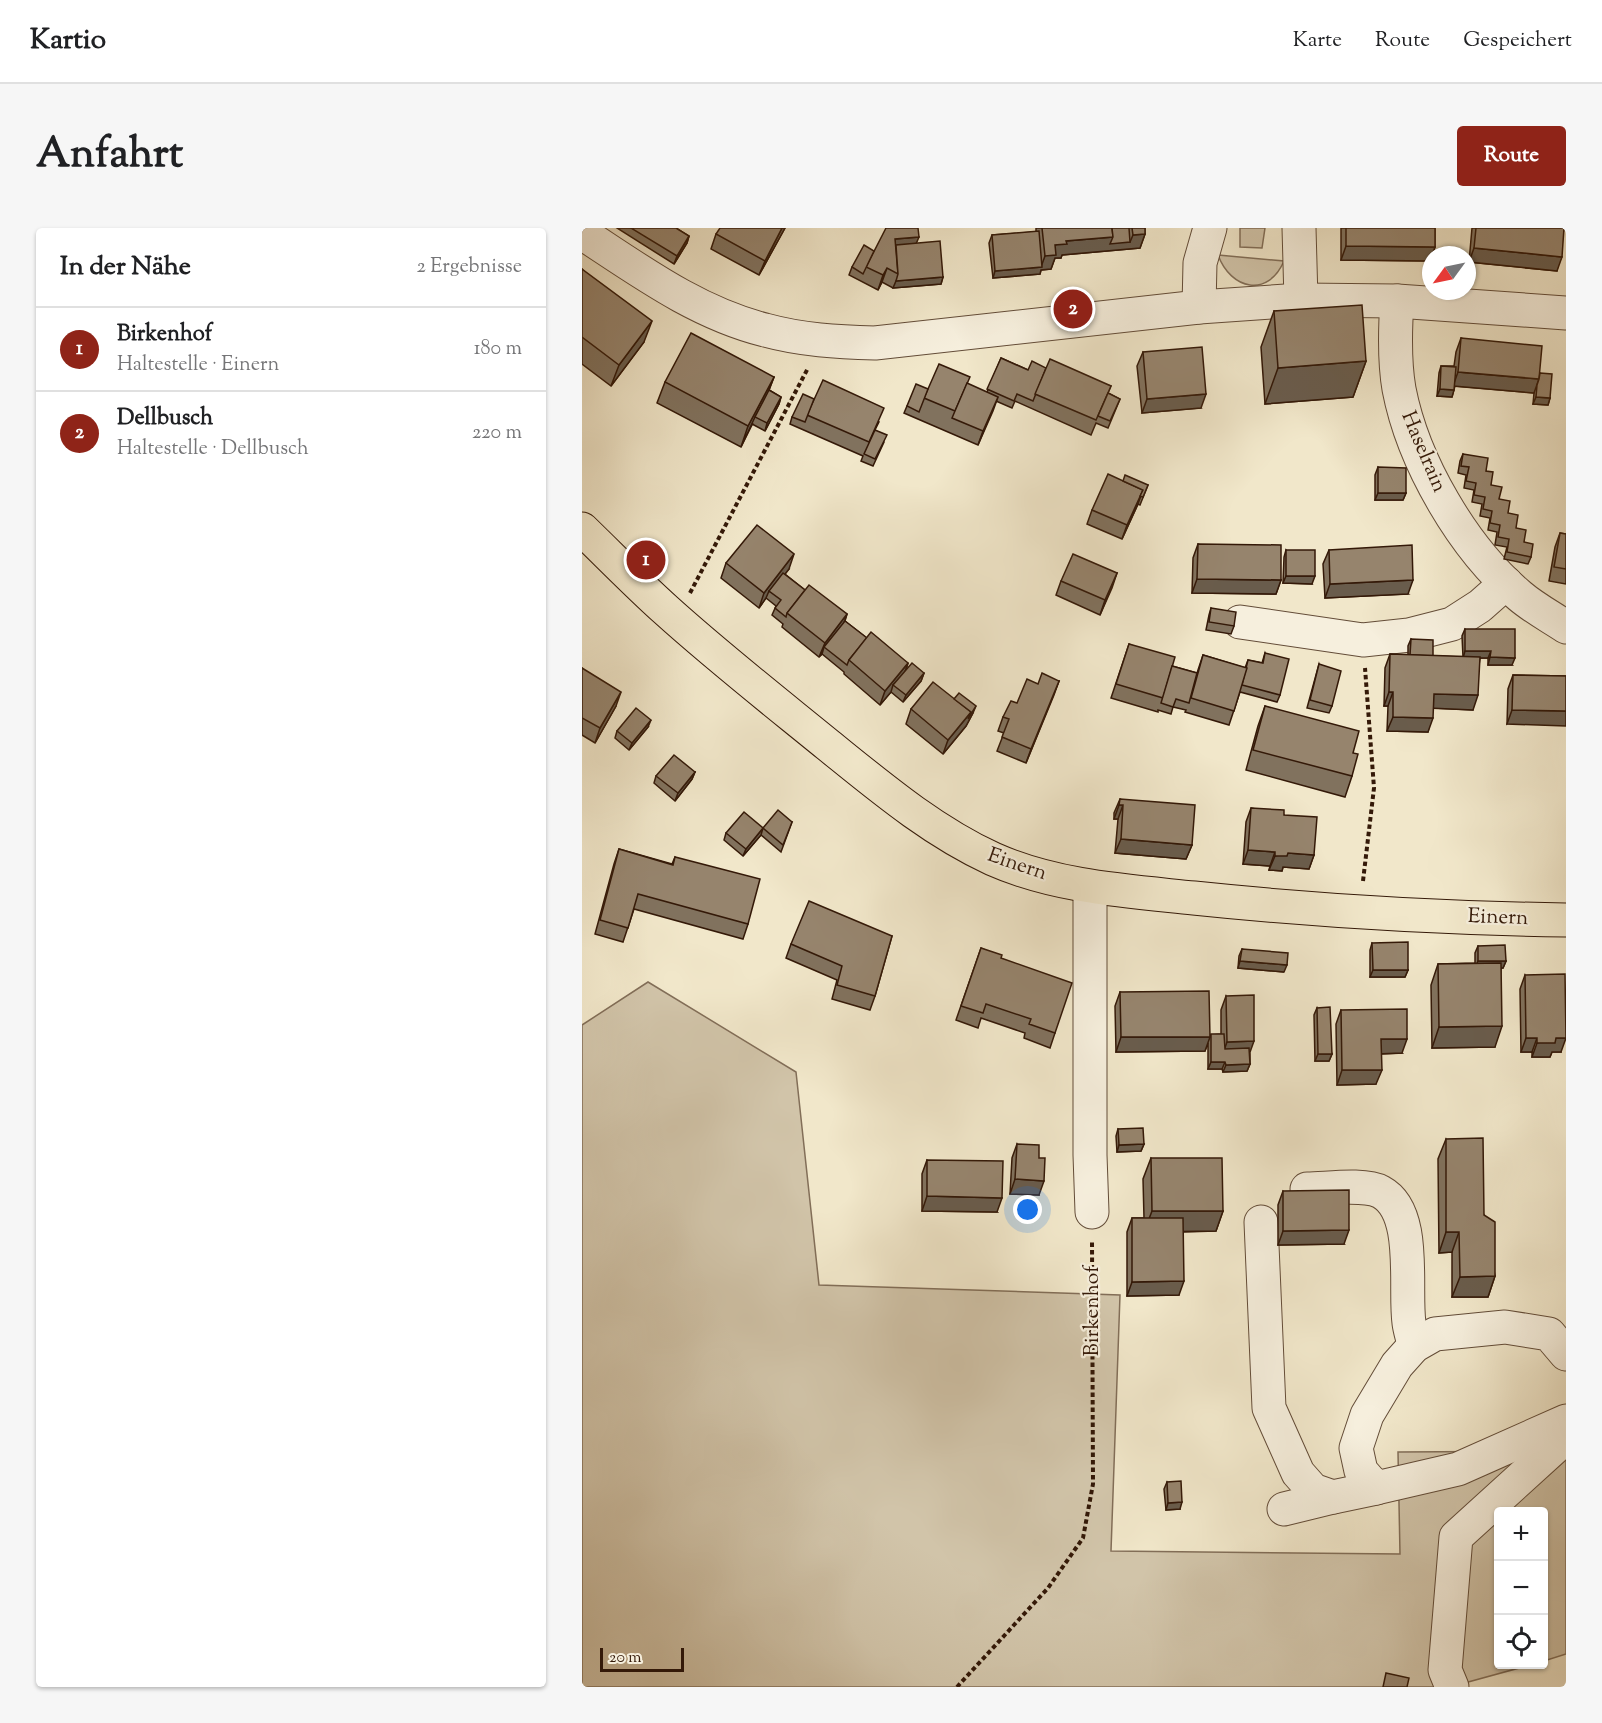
<!DOCTYPE html>
<html lang="de">
<meta charset="utf-8">
<style>
body{margin:0;font-family:"Sorts Mill Goudy",serif;background:#f6f6f6;color:#202124}
.controls{position:absolute;right:18px;bottom:18px;display:grid;overflow:hidden;border-radius:6px;box-shadow:0 2px 4px #0004}
.controls button{width:54px;height:54px;display:grid;place-items:center;padding:0;border:0;border-bottom:2px solid #e0e0e0;background:#fff;color:#202124;font:30px sans-serif}
.compass{position:absolute;left:840px;top:18px;width:54px;height:54px;border-radius:50%;background:#fff;box-shadow:0 2px 4px #0004;rotate:237deg}
.scale{position:absolute;left:18px;bottom:15px;width:84px;box-sizing:border-box;padding-left:6px;border:3px solid #341908;border-top:0;font-size:16px;line-height:21px;white-space:nowrap;color:#341908;-webkit-text-stroke:4px #f6efdd;paint-order:stroke}
.you{position:absolute;left:446px;top:982px;width:21px;height:21px;margin:-15px;border:4px solid #fff;border-radius:50%;background:#1a73e8;box-shadow:0 0 0 9px #1a73e833}
.badge{display:grid;place-items:center;width:39px;height:39px;border-radius:50%;background:#8f2418;color:#fff;font-size:20px;font-weight:700}
.pin{position:absolute;translate:-50% -50%;border:3px solid #fff;box-shadow:0 2px 6px #0006}
.list{margin:0;padding:0;list-style:none}
h2{display:flex;justify-content:space-between;align-items:center;height:78px;margin:0;padding:0 24px;font-size:26px}
h2 small{font-size:20px;font-weight:400;color:#757577}
.list li{display:grid;grid-template-columns:39px 1fr auto;gap:18px;align-items:center;box-sizing:border-box;height:84px;padding:0 24px;border-top:2px solid #e0e0e0}
.list b{display:block;font-size:22px;white-space:nowrap}
.list p{margin:0;font-size:20px;white-space:nowrap;color:#757577}
.list em{font-size:20px;font-style:normal;color:#757577}
.icon{flex:none;width:33px;height:33px;fill:none;stroke:currentColor;stroke-width:2;stroke-linecap:round;stroke-linejoin:round}
.map{position:relative;flex:none;width:984px;height:1459px;overflow:hidden;border-radius:6px}
header{display:flex;align-items:center;gap:36px;box-sizing:border-box;height:84px;padding:0 30px;background:#fff;border-bottom:2px solid #e0e0e0}
header strong{font-size:28px}
nav{display:flex;gap:33px;margin-inline-start:auto;font-size:21px}
.intro{display:flex;align-items:center;justify-content:space-between;box-sizing:border-box;height:144px;padding:0 36px}
h1{margin:0;font-size:42px}
.button{padding:15px 27px;border-radius:6px;background:#8f2418;color:#fff;font-size:21px;font-weight:700}
main{display:flex;gap:36px;padding:0 36px}
aside{flex:1;background:#fff;border-radius:6px;box-shadow:0 2px 4px #0004}
.map>svg:first-child{display:block}
.green{fill:#d1c4a9;stroke:#826e58;stroke-width:1.5}
.lines{fill:none;stroke-linecap:round;stroke-linejoin:round}
.minor-casing{stroke:#634c38;stroke-width:35}
.major-casing{stroke:#341908;stroke-width:35}
.path{stroke:#341908;stroke-width:4;stroke-dasharray:4.5 3;stroke-linecap:butt}
.minor{stroke:#f6efdd;stroke-width:33}
.major{stroke:#f1e7ca;stroke-width:33}
.wall{fill:#81725e;stroke:#341908;stroke-width:1.5}
.shaded-wall{fill:#695c4c;stroke:#341908;stroke-width:1.5}
.building{fill:#96846d;stroke:#341908;stroke-width:1.5}
.labels{text-anchor:middle;dominant-baseline:central;stroke-width:4.5;stroke-linejoin:round;paint-order:stroke}
.street-label{font-size:21px;fill:#341908;stroke:#f6efdd}
</style>
<header>
<strong>Kartio</strong>
<nav><a>Karte</a><a>Route</a><a>Gespeichert</a></nav>
</header>
<div class="intro"><h1>Anfahrt</h1><a class="button">Route</a></div>
<main>
<aside>
<h2>In der Nähe<small>2 Ergebnisse</small></h2>
<ul class="list">
<li><span class="badge">1</span><div><b>Birkenhof</b><p>Haltestelle · Einern</p></div><em>180 m</em></li>
<li><span class="badge">2</span><div><b>Dellbusch</b><p>Haltestelle · Dellbusch</p></div><em>220 m</em></li>
</ul>
</aside>
<div class="map">
<svg width="984" height="1459" viewBox="0 0 984 1459">
<rect width="100%" height="100%" fill="#f1e7ca"/>
<filter id="stains"><feTurbulence type="fractalNoise" baseFrequency=".00333" numOctaves="4"/><feColorMatrix values="0 0 0 0 .2 0 0 0 0 .09 0 0 0 0 .02 0 0 0 .5 -.17"/></filter>
<radialGradient id="worn" r=".72"><stop offset=".6" stop-color="#630" stop-opacity="0"/><stop offset="1" stop-color="#630" stop-opacity=".3"/></radialGradient>
<g class="green">
<polygon points="658,0 683,0 680,20 658,19"/>
<path d="M636,27L702,33C686,70 649,62 636,27Z"/>
<polygon points="66,754 214,844 237,1057 538,1067 529,1323 818,1326 816,1224 984,1223 984,1426 962,1433 962,1284 916,1284 916,1436 948,1437 868,1459 0,1459 0,797"/>
</g>
<g class="lines">
<defs>
<g id="minor">
<polyline points="717,0 719,72"/>
<path d="M0,5C58,43 115,85 183,102C219,112 256,114 293,115L617,79L719,72L815,73L984,85"/>
<path d="M815,73C813,102 812,132 817,161C831,234 881,320 938,368C952,380 969,389 984,399"/>
<polyline points="617,79 618,35 628,0"/>
<polyline points="658,394 781,412 827,407 870,396 898,378 924,355"/>
<polyline points="508,659 508,927 510,984"/>
<path d="M725,961C744,961 782,955 799,964C836,984 822,1060 827,1095C828,1103 831,1111 832,1118"/>
<polyline points="679,994 687,1180 716,1245 731,1262 751,1269 794,1260"/>
<polyline points="984,1126 967,1106 923,1099 853,1106 832,1118 815,1137 785,1187 774,1220 779,1243 794,1260 876,1241 984,1193"/>
<polyline points="702,1281 751,1269"/>
<polyline points="870,1459 863,1442 874,1309 984,1209"/>
</g>
<path id="major" d="M0,301C28,328 55,356 84,382C136,429 192,473 246,517C298,559 350,603 411,631C474,659 545,663 612,670C736,683 860,690 984,692"/>
</defs>
<use href="#minor" class="minor-casing"/>
<use href="#major" class="major-casing"/>
<g class="path">
<polyline points="108,365 226,140"/>
<polyline points="781,653 792,560 783,440"/>
<polyline points="375,1459 466,1360 501,1310 511,1256 510,1012"/>
</g>
<use href="#minor" class="minor"/>
<use href="#major" class="major"/>
</g>
<g class="wall">
<polygon points="35,0 94,0 107,8 105,15 92,36"/>
<polygon points="203,0 177,47 129,21 134,6"/>
<polygon points="454,0 563,0 563,6 558,20 480,27 479,30 473,30 469,41 459,42 458,46 411,50 407,15 410,7 454,4"/>
<polygon points="759,0 853,0 853,19 850,27 849,27 848,33 759,32"/>
<polygon points="890,0 982,0 975,43 887,34"/>
<polygon points="334,15 361,49 359,56 311,60 300,54 296,62 267,47 270,39 292,23"/>
<polygon points="0,41 62,114 29,158 0,136"/>
<polygon points="692,83 784,133 771,169 683,176 679,119"/>
<polygon points="879,110 958,145 968,170 966,177 951,176 952,165 873,158 870,169 855,168 857,145 859,138 872,138 874,124"/>
<polygon points="561,124 619,180 560,185 555,138"/>
<polygon points="419,130 446,142 464,140 529,158 526,165 538,171 526,200 514,195 509,207 433,173 430,180 414,173 396,217 322,185 325,178 346,161 405,164"/>
<polygon points="192,149 187,162 199,169 197,176 183,203 170,196 171,195 159,219 75,175 83,154"/>
<polygon points="232,171 297,194 293,202 302,214 291,238 279,233 281,228 208,196 210,189"/>
<polygon points="881,226 904,243 909,257 942,314 949,329 946,336 922,331 925,319 913,317 915,304 906,302 908,290 898,288 900,276 890,274 892,262 882,260 884,247 876,245 878,233"/>
<polygon points="796,239 824,265 821,272 793,272 793,247"/>
<polygon points="541,253 566,257 558,277 556,276 540,311 505,296 510,282"/>
<polygon points="978,305 984,306 984,356 967,353 973,319"/>
<polygon points="616,316 699,352 694,366 610,365 611,330"/>
<polygon points="704,322 730,356 701,355 702,329"/>
<polygon points="747,322 826,366 743,370 741,336"/>
<polygon points="144,335 207,341 203,346 223,362 265,386 263,393 285,410 326,435 324,442 342,445 339,453 321,474 309,464 298,477 262,446 262,444 240,426 237,429 200,399 201,396 190,387 194,378 184,370 177,380 139,350"/>
<polygon points="535,345 518,387 474,367 479,353"/>
<polygon points="629,380 652,398 649,406 624,402 627,387"/>
<polygon points="883,401 930,437 906,437 906,430 898,430 891,482 851,480 846,504 805,503 806,478 802,478 803,440 808,426 826,427 826,418 829,411 851,428 881,429 880,408"/>
<polygon points="547,416 590,438 615,445 621,427 663,440 666,432 680,435 683,425 698,467 695,474 658,464 647,497 603,484 604,482 591,479 589,486 576,482 576,484 529,470"/>
<polygon points="737,436 750,478 747,485 725,480"/>
<polygon points="0,440 34,478 13,515 0,507"/>
<polygon points="931,447 984,448 925,496 926,461"/>
<polygon points="477,453 444,535 415,523 422,505 416,503 421,489 435,475 456,456"/>
<polygon points="683,478 771,525 770,548 763,569 664,542 676,498"/>
<polygon points="329,481 391,485 384,498 361,526 324,496"/>
<polygon points="66,499 47,522 33,510 35,503"/>
<polygon points="113,544 110,551 93,573 72,555 74,548"/>
<polygon points="538,571 610,617 604,631 533,625 536,591 532,591 532,585"/>
<polygon points="669,580 702,587 732,627 727,641 701,639 700,643 687,642 688,638 661,636 664,594"/>
<polygon points="210,594 199,624 179,607 161,628 142,612 144,605 181,600"/>
<polygon points="37,621 90,636 93,629 166,696 161,711 52,681 41,714 13,706 32,636"/>
<polygon points="310,708 293,768 288,782 250,771 255,752 204,730 209,716"/>
<polygon points="790,715 826,742 823,749 788,749 788,722"/>
<polygon points="896,718 924,733 921,740 919,740 913,819 850,820 849,757 856,736 893,735 893,725"/>
<polygon points="399,720 419,730 473,805 468,820 442,810 443,805 399,790 396,800 374,792"/>
<polygon points="660,721 702,744 656,740 657,728"/>
<polygon points="943,747 979,824 970,824 968,829 950,829 950,824 939,824 938,761"/>
<polygon points="538,764 628,807 639,806 639,782 644,768 668,826 668,836 665,843 641,844 640,841 626,841 626,815 623,823 534,824 533,778"/>
<polygon points="735,780 750,826 747,833 733,833 732,787"/>
<polygon points="759,782 820,825 799,826 794,856 755,857 754,796"/>
<polygon points="536,901 562,916 559,923 535,924 534,908"/>
<polygon points="864,911 902,987 913,1048 906,1069 870,1069 870,1024 857,1025 856,931"/>
<polygon points="435,916 457,967 428,966 430,930"/>
<polygon points="569,930 641,983 634,1003 601,1004 597,1067 545,1068 545,1004 550,990 562,990 561,951"/>
<polygon points="345,932 415,984 340,983 340,946"/>
<polygon points="701,963 762,1016 696,1017 696,977"/>
<polygon points="585,1254 598,1281 584,1282 582,1261"/>
</g>
<g class="shaded-wall">
<polygon points="200,0 203,0 177,47 183,33"/>
<polygon points="563,6 558,20 480,27 479,30 473,30 469,41 459,42 458,46 411,50 413,43 459,39 463,28 473,17 484,13 531,9 548,14 551,7"/>
<polygon points="107,8 105,15 92,36 95,28"/>
<polygon points="337,9 331,23 311,25 313,11"/>
<polygon points="764,18 853,19 850,27 849,27 848,33 759,32"/>
<polygon points="892,20 980,29 975,43 887,34"/>
<polygon points="305,40 300,54 296,62 301,47"/>
<polygon points="361,49 359,56 311,60 314,53"/>
<polygon points="70,93 62,114 29,158 37,137"/>
<polygon points="784,133 771,169 683,176 696,140"/>
<polygon points="876,144 957,151 952,165 871,158"/>
<polygon points="192,149 184,170 173,189 159,219 166,198"/>
<polygon points="858,161 872,162 870,169 855,168"/>
<polygon points="624,166 619,180 560,185 565,171"/>
<polygon points="199,169 197,176 183,203 185,195"/>
<polygon points="416,169 411,183 396,217 401,203"/>
<polygon points="954,169 968,170 966,177 951,176"/>
<polygon points="561,262 556,276 540,311 545,297"/>
<polygon points="796,265 824,265 821,272 793,272"/>
<polygon points="212,326 207,341 189,364 187,363 184,370 177,380 182,365"/>
<polygon points="535,345 530,360 518,387 523,372"/>
<polygon points="704,348 733,348 730,356 701,355"/>
<polygon points="615,351 699,352 694,366 610,365"/>
<polygon points="831,352 826,366 743,370 748,356"/>
<polygon points="265,386 260,400 242,419 240,426 237,429 243,415"/>
<polygon points="883,423 909,423 906,430 881,430"/>
<polygon points="908,429 933,430 930,437 906,437"/>
<polygon points="326,435 321,449 311,457 309,464 298,477 303,463"/>
<polygon points="342,445 339,453 321,474 324,467"/>
<polygon points="477,453 472,467 444,535 449,521"/>
<polygon points="39,464 34,478 13,515 18,500"/>
<polygon points="807,464 811,464 806,478 802,478"/>
<polygon points="852,466 896,467 891,482 846,480"/>
<polygon points="394,478 391,485 384,498 361,526 366,512"/>
<polygon points="930,482 984,483 984,498 925,496"/>
<polygon points="811,489 851,490 846,504 805,503"/>
<polygon points="69,492 66,499 47,522 50,515"/>
<polygon points="113,544 110,551 93,573 96,565"/>
<polygon points="537,577 541,577 536,591 532,591"/>
<polygon points="181,600 179,607 161,628 164,621"/>
<polygon points="539,611 610,617 604,631 533,625"/>
<polygon points="666,622 693,624 688,638 661,636"/>
<polygon points="706,625 732,627 727,641 701,639 700,643 687,642 693,628"/>
<polygon points="658,733 705,737 702,744 656,740"/>
<polygon points="896,733 924,733 921,740 893,740"/>
<polygon points="791,742 826,742 823,749 788,749"/>
<polygon points="920,798 913,819 850,820 857,799"/>
<polygon points="539,809 628,809 623,823 534,824"/>
<polygon points="944,810 955,810 950,824 939,824"/>
<polygon points="974,810 984,810 979,824 970,824 968,829 950,829 955,815"/>
<polygon points="799,811 825,811 820,825 794,826"/>
<polygon points="672,813 667,827 640,828 645,814"/>
<polygon points="736,826 750,826 747,833 733,833"/>
<polygon points="629,834 643,834 640,841 626,841"/>
<polygon points="668,836 665,843 641,844 644,837"/>
<polygon points="760,842 800,842 794,856 755,857"/>
<polygon points="562,916 559,923 535,924 537,917"/>
<polygon points="433,951 462,953 457,967 428,966"/>
<polygon points="345,968 420,970 415,984 340,983"/>
<polygon points="570,983 641,983 634,1003 562,1004"/>
<polygon points="767,1002 762,1016 696,1017 701,1003"/>
<polygon points="864,1004 877,1004 870,1024 857,1025"/>
<polygon points="913,1048 906,1069 870,1069 878,1049"/>
<polygon points="602,1053 597,1067 545,1068 550,1054"/>
<polygon points="600,1274 598,1281 584,1282 586,1275"/>
</g>
<g class="building">
<polygon points="49,0 94,0 107,8 95,28"/>
<polygon points="138,0 200,0 183,33 134,6"/>
<polygon points="304,0 336,0 337,9 313,11 316,46 305,40 301,47 284,39"/>
<polygon points="460,0 530,0 531,9 484,13 485,16 473,17 474,27 463,28"/>
<polygon points="530,0 547,0 548,14 528,16 531,9"/>
<polygon points="550,0 563,0 563,6 551,7"/>
<polygon points="764,0 853,0 853,19 764,18"/>
<polygon points="894,0 982,0 980,29 892,20"/>
<polygon points="457,3 460,39 413,43 410,7"/>
<polygon points="358,13 361,49 314,53 316,46 314,17"/>
<polygon points="282,17 292,23 281,46 270,39"/>
<polygon points="0,41 70,93 37,137 0,109"/>
<polygon points="780,77 784,133 696,140 692,83"/>
<polygon points="109,105 192,149 166,198 83,154"/>
<polygon points="879,110 960,118 957,151 876,144"/>
<polygon points="620,119 624,166 565,171 561,124"/>
<polygon points="419,130 446,142 450,133 464,140 451,173 435,166 432,173 405,161"/>
<polygon points="468,131 529,158 514,192 453,166"/>
<polygon points="357,136 388,149 373,183 342,170"/>
<polygon points="859,138 874,139 872,162 858,161"/>
<polygon points="958,145 970,146 968,170 954,169 955,157 957,151"/>
<polygon points="241,152 302,180 287,214 225,187"/>
<polygon points="385,155 416,169 401,203 370,190"/>
<polygon points="334,156 346,161 337,184 325,178"/>
<polygon points="187,162 199,169 185,195 173,189"/>
<polygon points="526,165 538,171 528,193 516,188"/>
<polygon points="221,166 232,171 223,194 210,189"/>
<polygon points="293,202 305,207 293,231 282,226"/>
<polygon points="881,226 906,230 904,243 911,244 909,257 920,259 917,271 928,273 926,285 936,287 934,300 944,302 942,314 951,316 949,329 925,324 927,311 916,309 918,297 908,295 910,283 901,281 903,269 892,267 894,255 884,253 887,239 879,238"/>
<polygon points="796,239 824,240 824,265 796,265"/>
<polygon points="526,246 561,262 545,297 510,282"/>
<polygon points="543,247 566,257 561,269 558,268 561,262 541,253"/>
<polygon points="175,297 212,326 182,365 144,335"/>
<polygon points="978,305 984,306 984,341 972,339"/>
<polygon points="616,316 699,317 699,352 615,351"/>
<polygon points="830,317 831,352 748,356 747,322"/>
<rect x="704" y="322" width="29" height="26"/>
<polygon points="491,326 535,345 523,372 479,353"/>
<polygon points="201,345 223,362 205,385 204,389 193,380 199,372 187,363"/>
<polygon points="227,357 265,386 243,415 205,385"/>
<polygon points="629,380 654,384 652,398 627,394"/>
<polygon points="263,393 285,410 267,432 265,437 242,419"/>
<polygon points="883,401 933,401 933,430 908,429 909,423 883,423"/>
<polygon points="289,404 326,435 303,463 267,432"/>
<polygon points="829,411 851,412 851,428 828,427"/>
<polygon points="547,416 593,429 581,470 534,456"/>
<polygon points="683,425 707,431 698,467 660,457 666,432 681,435"/>
<polygon points="808,426 898,429 896,467 852,466 851,490 811,489 811,464 807,464"/>
<polygon points="621,427 665,440 652,483 609,470"/>
<polygon points="330,435 342,445 324,467 311,457"/>
<polygon points="737,436 759,443 750,478 728,472"/>
<polygon points="590,438 615,445 607,475 594,471 591,479 579,475"/>
<polygon points="0,440 39,464 18,500 0,490"/>
<polygon points="460,445 477,453 449,521 420,509 427,491 421,489 429,473 435,475 445,451 456,456"/>
<polygon points="931,447 984,448 984,483 930,482"/>
<polygon points="351,454 389,484 366,512 329,481"/>
<polygon points="377,465 394,478 386,491 389,484 372,471"/>
<polygon points="683,478 777,503 771,525 776,526 770,548 671,522"/>
<polygon points="54,480 69,492 50,515 35,503"/>
<polygon points="92,527 113,544 96,565 74,548"/>
<polygon points="538,571 613,577 610,617 539,611 541,577 537,577"/>
<polygon points="669,580 702,582 702,587 735,589 732,627 706,625 705,628 693,628 693,624 666,622"/>
<polygon points="196,582 210,594 201,617 181,600"/>
<polygon points="162,584 181,600 164,621 144,605"/>
<polygon points="37,621 91,637 93,629 178,651 166,696 56,666 46,700 18,692"/>
<polygon points="227,673 310,708 293,768 255,757 260,738 209,716"/>
<polygon points="826,714 826,742 791,742 790,715"/>
<polygon points="923,717 924,733 896,733 896,718"/>
<polygon points="399,720 420,727 419,730 490,755 473,805 447,796 449,791 404,776 401,785 379,778"/>
<polygon points="660,721 706,725 705,737 658,733"/>
<polygon points="919,735 920,798 857,799 856,736"/>
<polygon points="983,746 984,810 974,810 973,815 955,815 955,810 944,810 943,747"/>
<polygon points="627,763 628,809 539,809 538,764"/>
<polygon points="672,767 672,813 645,814 644,768"/>
<polygon points="748,779 750,826 736,826 735,780"/>
<polygon points="825,781 825,811 799,811 800,842 760,842 759,782"/>
<polygon points="629,806 642,806 643,821 667,820 668,836 644,837 643,834 629,834"/>
<polygon points="561,900 562,916 537,917 536,901"/>
<polygon points="901,910 902,987 913,994 913,1048 878,1049 877,1004 864,1004 864,911"/>
<polygon points="435,916 457,917 457,930 463,930 462,953 433,951"/>
<polygon points="569,930 640,930 641,983 570,983"/>
<polygon points="345,932 421,933 420,970 345,968"/>
<polygon points="767,962 767,1002 701,1003 701,963"/>
<polygon points="550,990 601,990 602,1053 550,1054"/>
<polygon points="599,1253 600,1274 586,1275 585,1254"/>
<polygon points="804,1445 827,1450 825,1459 801,1459"/>
</g>
<g class="labels">
<g class="street-label">
<text transform="translate(841 224) rotate(67)">Haselrain</text>
<text transform="translate(435 637) rotate(19)">Einern</text>
<text transform="translate(916 690) rotate(2)">Einern</text>
<text transform="translate(511 1083) rotate(-90)">Birkenhof</text>
</g>
</g>
<rect width="100%" height="100%" filter="url(#stains)"/>
<rect width="100%" height="100%" fill="url(#worn)"/>
</svg>
<div class="controls">
<button>+</button>
<button>−</button>
<button><svg class="icon" aria-label="locate" viewBox="0 0 24 24"><circle cx="12" cy="12" r="6"/><path d="M12 2v4M12 18v4M2 12h4M18 12h4"/></svg></button>
</div>
<svg class="compass" viewBox="-18 -18 36 36"><path d="M0-13l5 13h-10z" fill="#e53935"/><path d="M0 13l5-13h-10z" fill="#757577"/></svg>
<div class="scale">20 m</div>
<div class="you"></div>
<div class="pin badge" style="left:64px;top:332px">1</div>
<div class="pin badge" style="left:491px;top:81px">2</div>
</div>
</main>
